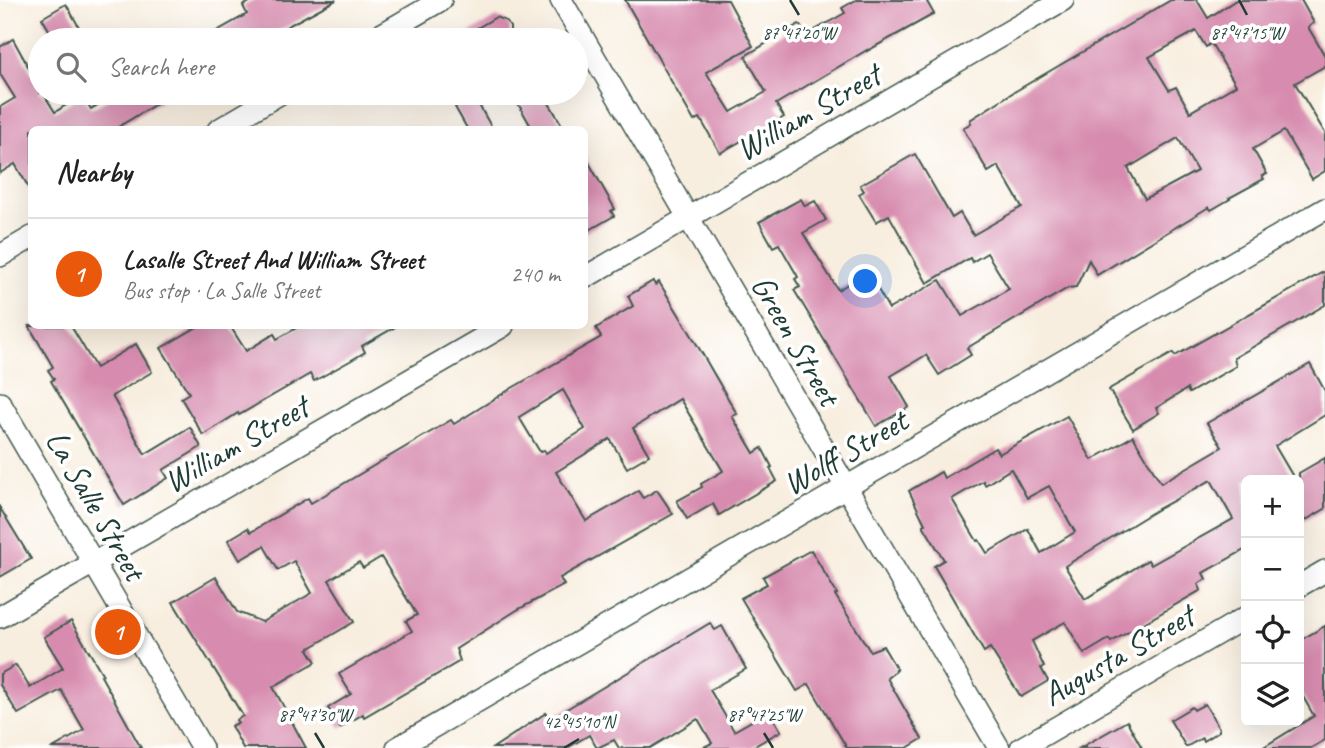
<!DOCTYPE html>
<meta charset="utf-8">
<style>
body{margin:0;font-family:Caveat,sans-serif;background:#f2f2f2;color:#222}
.controls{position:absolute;right:21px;bottom:21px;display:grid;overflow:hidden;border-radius:10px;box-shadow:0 7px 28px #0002}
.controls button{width:63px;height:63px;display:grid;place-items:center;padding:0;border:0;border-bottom:2px solid #e0e0e0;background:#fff;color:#222;font:35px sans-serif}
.you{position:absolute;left:866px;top:282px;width:24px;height:24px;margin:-18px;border:5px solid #fff;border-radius:50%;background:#1a73e8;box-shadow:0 0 0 10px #1a73e833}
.badge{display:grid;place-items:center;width:46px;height:46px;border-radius:50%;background:#ea580c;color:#fff;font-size:23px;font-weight:700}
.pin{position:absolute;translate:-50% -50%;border:4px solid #fff;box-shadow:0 2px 7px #0006}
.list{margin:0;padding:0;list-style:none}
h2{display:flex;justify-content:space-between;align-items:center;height:91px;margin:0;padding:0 28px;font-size:30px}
h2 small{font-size:23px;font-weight:400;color:#767676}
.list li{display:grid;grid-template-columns:46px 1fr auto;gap:21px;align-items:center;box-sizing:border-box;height:112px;padding:0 28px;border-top:2px solid #e0e0e0}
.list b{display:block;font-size:26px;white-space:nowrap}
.list p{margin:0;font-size:23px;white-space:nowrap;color:#767676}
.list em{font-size:23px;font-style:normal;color:#767676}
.icon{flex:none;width:38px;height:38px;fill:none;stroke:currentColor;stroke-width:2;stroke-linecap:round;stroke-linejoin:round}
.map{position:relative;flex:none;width:1325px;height:748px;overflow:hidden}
.search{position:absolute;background:#fff;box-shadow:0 7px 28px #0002;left:28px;top:28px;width:560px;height:77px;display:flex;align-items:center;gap:18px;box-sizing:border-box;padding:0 24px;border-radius:38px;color:#767676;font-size:26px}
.panel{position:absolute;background:#fff;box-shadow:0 7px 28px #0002;left:28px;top:126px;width:560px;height:203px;border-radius:10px}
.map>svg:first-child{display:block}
.building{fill:#d78caf;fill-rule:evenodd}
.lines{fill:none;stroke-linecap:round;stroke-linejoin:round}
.street-casing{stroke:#40584e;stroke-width:24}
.street{stroke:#fff;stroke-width:21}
.ticks{fill:none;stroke:#1f3d34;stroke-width:2.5}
.labels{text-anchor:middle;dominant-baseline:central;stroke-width:7;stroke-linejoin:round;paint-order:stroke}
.street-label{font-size:33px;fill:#1f3d34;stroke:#fff}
.ticks-label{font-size:18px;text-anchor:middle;fill:#1f3d34;stroke:#fff;stroke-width:7;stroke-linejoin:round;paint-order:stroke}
</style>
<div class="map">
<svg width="1325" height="748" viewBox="0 0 1325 748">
<rect width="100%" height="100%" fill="#fff"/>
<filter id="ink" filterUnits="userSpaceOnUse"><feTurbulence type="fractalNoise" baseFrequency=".0143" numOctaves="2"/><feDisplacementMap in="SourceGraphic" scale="14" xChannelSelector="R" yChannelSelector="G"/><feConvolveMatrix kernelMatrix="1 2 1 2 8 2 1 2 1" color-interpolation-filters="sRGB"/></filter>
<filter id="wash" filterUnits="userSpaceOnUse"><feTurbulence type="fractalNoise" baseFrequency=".00686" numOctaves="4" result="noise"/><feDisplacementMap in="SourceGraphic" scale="28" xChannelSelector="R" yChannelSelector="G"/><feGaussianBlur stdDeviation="1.57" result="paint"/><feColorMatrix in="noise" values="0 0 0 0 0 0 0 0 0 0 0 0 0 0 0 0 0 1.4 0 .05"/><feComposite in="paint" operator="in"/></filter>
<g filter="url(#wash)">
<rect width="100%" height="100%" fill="#f8eedf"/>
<g id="blocks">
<g class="building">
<polygon points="253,0 336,0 262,40 201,40 247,14 243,6"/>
<polygon points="625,0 728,0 753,46 706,72 731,112 766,92 745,56 799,24 806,35 845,13 842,8 856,0 926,0 934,14 867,51 867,50 776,104 784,117 720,153 700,118 694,121"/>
<path d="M1171,0H1197L1208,18L1236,0H1301L1314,23L1308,27L1325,56V66L1295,83L1325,133V171L1312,179L1284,131L1253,149L1267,174L1262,176L1264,179L1229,198L1230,199L1211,210L1209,207L1097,275L1089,260L1076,287L1068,288L967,348L971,355L939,375L926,355L891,376L909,407L876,426L794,290L800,287L795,279L798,277L779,244L773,247L759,222L801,199L805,206L815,201L826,220L803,233L838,290L868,272L889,309L940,280L962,316L1009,289L987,253L972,262L970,258L927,283L889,215L876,222L859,194L864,191L860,185L915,154L952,218L960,213L973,235L1022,207L998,166L988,172L963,128L971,123L970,120L1009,95ZM1196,31L1206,47L1211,43L1236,85L1190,112L1176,87L1169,90L1149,57ZM1178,138L1197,171L1145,199L1128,168Z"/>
<polygon points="66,4 79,27 55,40 42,18"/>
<polygon points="496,17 506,21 510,27 510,40 457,40"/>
<polygon points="13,39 40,88 40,93 43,93 55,112 82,95 91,109 119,93 174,93 113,130 32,130 32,193 15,164 0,173 0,107 15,98 0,74 0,47"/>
<polygon points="512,93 543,93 565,130 533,130"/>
<polygon points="474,96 493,130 468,130 455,107"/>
<polygon points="584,154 615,209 611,211 614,216 584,233"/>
<polygon points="1325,271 1325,305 1234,358 1236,366 1189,393 1187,389 1156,408 1159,413 1133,429 1109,390 1111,388 1173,353 1175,356"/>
<path d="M653,281L655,285L659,282L692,336L737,414L732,416L754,453L762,448L772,467L770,468L777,481L719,515L713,504L687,519L677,501L702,487L701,484L723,471L680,399L633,428L649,455L627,468L610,439L556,472L586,521L638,491L643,498L657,490L673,514L560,578L564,585L517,610L456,649L460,661L364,717L363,714L340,728L328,708L351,694L339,674L412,631L406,621L417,615L381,557L363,568L359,562L329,580L354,622L308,649L316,662L273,687L306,748H243L231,726L238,723L236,720L243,716L173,602L216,577L237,612L262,622L312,593L294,561L278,570L264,546L240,560L228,540L248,528L251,532L308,498L311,503L451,420L454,424L512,388L601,337L596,328L633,306L628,296ZM563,390L585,429L546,453L544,450L540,452L519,417Z"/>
<polygon points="29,326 71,326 96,368 136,344 152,372 112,396 145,454 190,427 201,447 163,470 168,478 124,505 51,381 54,379 48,370 53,367"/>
<polygon points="199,326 230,326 246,351 274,334 277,339 300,326 397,326 362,346 365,352 350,361 314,381 310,374 239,415 238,413 203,435 181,398 189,393 161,348"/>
<path d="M1310,364L1325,391V415L1275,446L1295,480H1246V549L1203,573L1206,579L1198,584L1201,590L1111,642L1109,639L1084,654L1065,622L1032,641L1044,667L1041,668L1048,681L1021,697L990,648L984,652L934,566L944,560L923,525L925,524L909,491L941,472L944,478L995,448L999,454L1067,416L1092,460L1133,436L1161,483L1222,447L1207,423ZM1011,469L1027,498L1049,486L1075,532L1041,553L1028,529L987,553L979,540L977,541L952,499L983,481L985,485ZM1211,480L1233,519L1151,565L1148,560L1085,599L1065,566L1158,509Z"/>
<polygon points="1325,458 1325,509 1299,524 1299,473"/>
<polygon points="0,508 31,559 0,577"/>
<polygon points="811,550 837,594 835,595 870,651 883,646 897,670 887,678 922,739 907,748 847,748 809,684 797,691 741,598 767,584 763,577"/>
<polygon points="71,621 103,675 101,676 141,748 53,748 84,730 61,690 18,714 0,685 0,674 16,665 30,688 63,668 44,637"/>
<polygon points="710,623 715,630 722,626 746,669 710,690 734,731 769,711 781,731 751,748 702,748 712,743 698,719 650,748 619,748 614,740 597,748 589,735 567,748 493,748 546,713 550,719"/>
<polygon points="1325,626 1325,740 1311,748 1262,748 1314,716 1299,690 1299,641"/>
<polygon points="1205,704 1219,728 1219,731 1203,741 1202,738 1186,747 1170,720 1192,707 1194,710"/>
<polygon points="1127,721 1142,748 1080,748"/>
</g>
</g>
</g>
<g filter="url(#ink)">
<use href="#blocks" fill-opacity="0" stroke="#40584e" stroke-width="2"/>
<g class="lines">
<defs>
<g id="street">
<polyline points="561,0 999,748"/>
<polyline points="372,40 441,0"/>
<polyline points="218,130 281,93"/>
<polyline points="0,256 32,237"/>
<polyline points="584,278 1063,0"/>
<polyline points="0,403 202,748"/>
<polyline points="1299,586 1325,571"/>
<polyline points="0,617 503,326"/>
<polyline points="397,748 1325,209"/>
<polyline points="1021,748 1246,617"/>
</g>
</defs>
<use href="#street" class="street-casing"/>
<use href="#street" class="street"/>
</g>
</g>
<path class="ticks" d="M790,0L799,15M1239,0L1247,15M315,733L324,748M764,733L773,748M564,748L579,739"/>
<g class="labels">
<g class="street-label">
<text transform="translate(808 112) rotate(-30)">William Street</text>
<text transform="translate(796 340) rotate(60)">Green Street</text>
<text transform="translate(236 444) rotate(-30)">William Street</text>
<text transform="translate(845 452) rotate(-30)">Wolff Street</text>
<text transform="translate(96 505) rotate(60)">La Salle Street</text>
<text transform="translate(1118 655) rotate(-30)">Augusta Street</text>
</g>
</g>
<g class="ticks-label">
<text x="799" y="39">87°47'20"W</text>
<text x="1247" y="39">87°47'15"W</text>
<text x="315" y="721">87°47'30"W</text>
<text x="764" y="721">87°47'25"W</text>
<text x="579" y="728">42°45'10"N</text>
</g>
</svg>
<div class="controls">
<button>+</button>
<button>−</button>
<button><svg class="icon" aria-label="locate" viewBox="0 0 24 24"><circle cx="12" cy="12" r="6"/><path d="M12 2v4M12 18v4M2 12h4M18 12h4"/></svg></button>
<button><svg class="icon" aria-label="layers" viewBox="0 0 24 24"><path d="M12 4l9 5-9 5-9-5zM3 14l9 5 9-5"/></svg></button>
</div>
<div class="you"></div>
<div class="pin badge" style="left:118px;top:632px">1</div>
<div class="search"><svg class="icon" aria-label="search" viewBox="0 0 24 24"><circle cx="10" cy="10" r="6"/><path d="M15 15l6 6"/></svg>Search here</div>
<section class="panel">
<h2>Nearby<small></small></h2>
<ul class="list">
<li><span class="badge">1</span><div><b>Lasalle Street And William Street</b><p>Bus stop · La Salle Street</p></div><em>240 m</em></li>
</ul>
</section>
</div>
